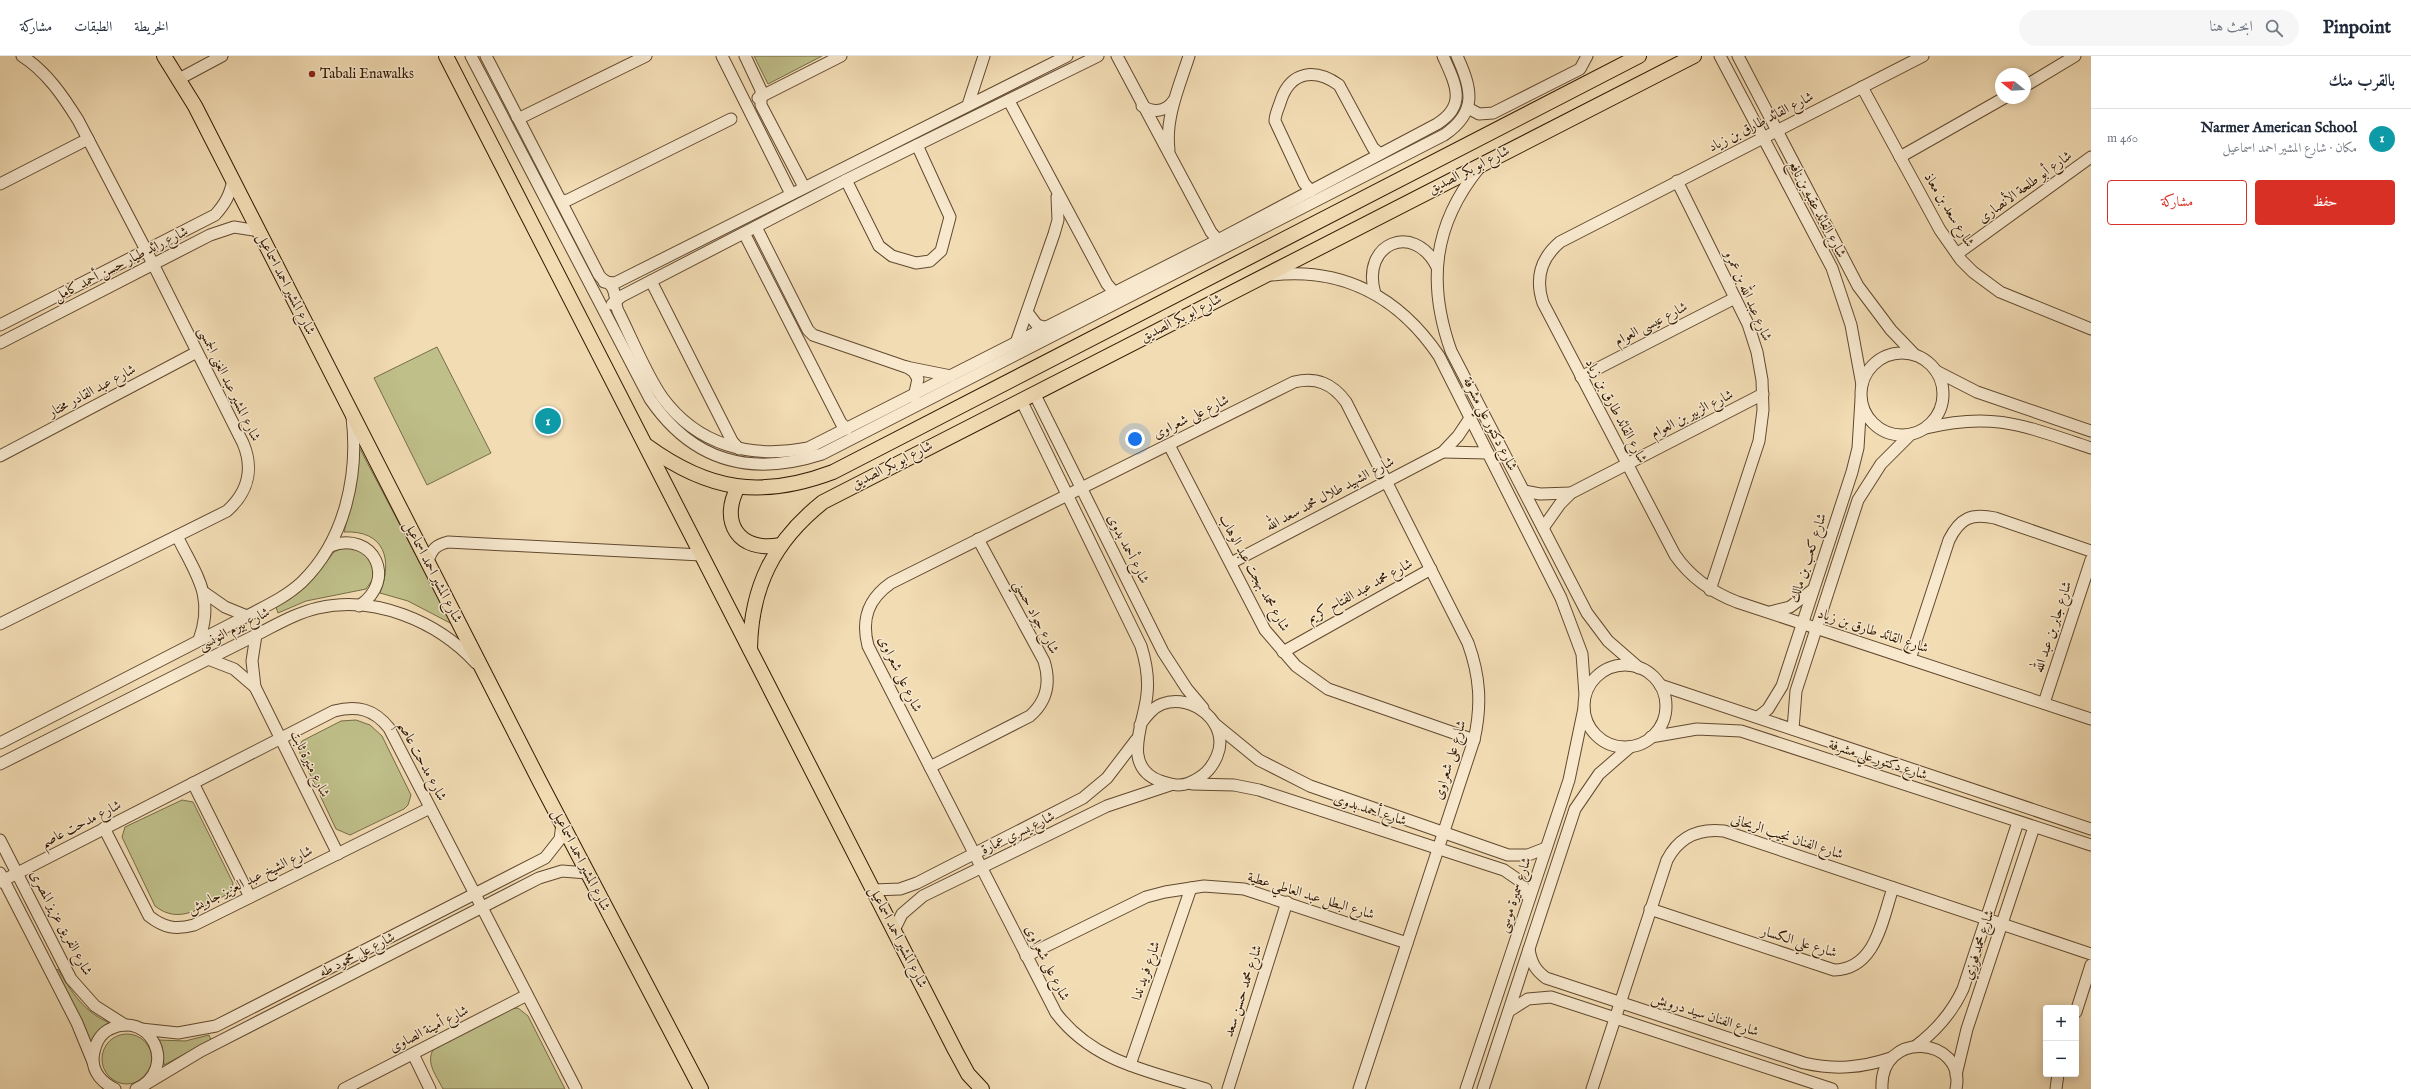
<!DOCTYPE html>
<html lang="ar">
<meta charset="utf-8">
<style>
body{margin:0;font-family:"IM FELL English",Amiri,serif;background:#f6f6f7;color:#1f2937;direction:rtl}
.controls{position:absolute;right:12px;bottom:12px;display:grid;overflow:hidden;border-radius:4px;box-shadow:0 2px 10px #0003}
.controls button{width:36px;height:36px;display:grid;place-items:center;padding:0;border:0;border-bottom:1px solid #e0e1e3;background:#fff;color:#1f2937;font:20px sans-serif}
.compass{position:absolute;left:1995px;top:12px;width:36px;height:36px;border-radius:50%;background:#fff;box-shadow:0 2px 10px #0003;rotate:288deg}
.you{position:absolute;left:1135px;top:383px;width:14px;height:14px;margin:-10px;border:3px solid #fff;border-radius:50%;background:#1a73e8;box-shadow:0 0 0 6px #1a73e833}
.badge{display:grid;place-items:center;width:26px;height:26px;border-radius:50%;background:#d93025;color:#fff;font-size:13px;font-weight:700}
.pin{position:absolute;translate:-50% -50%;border:2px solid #fff;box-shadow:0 1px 4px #0006}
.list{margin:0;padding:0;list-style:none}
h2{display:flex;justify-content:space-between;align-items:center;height:52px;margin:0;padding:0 16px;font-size:17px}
h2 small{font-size:13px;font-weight:400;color:#747a83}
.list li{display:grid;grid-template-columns:26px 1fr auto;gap:12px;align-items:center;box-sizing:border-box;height:60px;padding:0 16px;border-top:1px solid #e0e1e3}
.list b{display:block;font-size:15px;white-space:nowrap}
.list p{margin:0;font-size:13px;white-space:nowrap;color:#747a83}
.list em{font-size:13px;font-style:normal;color:#747a83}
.actions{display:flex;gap:8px;padding:12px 16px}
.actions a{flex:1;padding:9px 0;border:1px solid #d93025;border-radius:4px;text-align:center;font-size:14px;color:#d93025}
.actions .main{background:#d93025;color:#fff}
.icon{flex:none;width:22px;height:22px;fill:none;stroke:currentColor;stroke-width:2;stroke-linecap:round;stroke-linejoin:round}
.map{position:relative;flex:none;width:2091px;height:1033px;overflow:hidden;direction:ltr}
header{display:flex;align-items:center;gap:24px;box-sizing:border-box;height:56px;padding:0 20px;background:#fff;border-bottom:1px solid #e0e1e3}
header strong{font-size:19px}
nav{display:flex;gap:22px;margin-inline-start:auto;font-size:14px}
.search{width:280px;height:36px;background:#f6f6f7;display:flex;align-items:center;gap:10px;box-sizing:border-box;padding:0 14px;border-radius:22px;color:#747a83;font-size:15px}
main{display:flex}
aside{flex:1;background:#fff}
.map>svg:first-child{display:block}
.green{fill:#bfbf8a;stroke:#786c46}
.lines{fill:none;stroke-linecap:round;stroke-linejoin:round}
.minor-casing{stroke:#61492e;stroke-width:13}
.major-casing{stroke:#311802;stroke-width:16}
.minor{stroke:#f7e8ce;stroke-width:11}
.major{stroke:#f2dcb4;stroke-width:14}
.poi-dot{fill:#8f2418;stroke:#f7e8ce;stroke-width:1.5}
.labels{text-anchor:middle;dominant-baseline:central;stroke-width:3;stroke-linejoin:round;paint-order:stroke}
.poi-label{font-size:14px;fill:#311802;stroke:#f7e8ce;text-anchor:start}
.street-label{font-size:14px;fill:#311802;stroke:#f7e8ce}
</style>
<header>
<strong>Pinpoint</strong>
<div class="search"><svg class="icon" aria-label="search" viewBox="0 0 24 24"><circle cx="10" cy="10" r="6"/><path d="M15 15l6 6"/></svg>ابحث هنا</div>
<nav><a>الخريطة</a><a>الطبقات</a><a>مشاركة</a></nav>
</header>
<main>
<aside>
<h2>بالقرب منك<small></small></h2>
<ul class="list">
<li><span class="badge" style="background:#0f9aa8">1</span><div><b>Narmer American School</b><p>مكان · شارع المشير احمد اسماعيل</p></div><em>460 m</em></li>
</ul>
<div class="actions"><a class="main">حفظ</a><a>مشاركة</a></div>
</aside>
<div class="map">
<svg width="2091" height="1033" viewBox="0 0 2091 1033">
<rect width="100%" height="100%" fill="#f2dcb4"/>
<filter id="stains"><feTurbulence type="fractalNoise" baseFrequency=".005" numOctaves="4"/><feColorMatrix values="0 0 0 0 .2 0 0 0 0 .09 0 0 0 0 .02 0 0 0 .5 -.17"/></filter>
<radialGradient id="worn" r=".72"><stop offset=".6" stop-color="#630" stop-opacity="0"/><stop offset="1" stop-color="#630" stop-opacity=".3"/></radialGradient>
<g class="green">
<polygon points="754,0 822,0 768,28"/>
<polygon points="437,291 491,397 427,429 374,322"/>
<path d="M359,391L452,568L408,545L380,537C393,504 385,474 344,476L356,430Z"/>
<polygon points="347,490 360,492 375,510 373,523 366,533 306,545 278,557 276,551 312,524 334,496"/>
<polygon points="356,664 370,669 382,680 411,739 408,749 404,753 350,779 336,773 300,697 299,691 302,685 341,665"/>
<path d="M182,744L193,746L233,827L232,834L228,838C203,850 180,870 155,850L122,781L125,771Z"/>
<path d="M58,913C71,936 85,957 110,967L90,987L55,916Z"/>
<path d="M518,952L528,960L565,1033H443C436,1019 424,1005 435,991L510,953Z"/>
<circle cx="127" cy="1003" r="25"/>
<polygon points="209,979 211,984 164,1009 162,991 159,984 185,985"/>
</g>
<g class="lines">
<defs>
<g id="minor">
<path d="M471,0L650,343C693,406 751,421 822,398L1444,79C1478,56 1472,33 1457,0"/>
<path d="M486,0L599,219C602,224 609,226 612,231C617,239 614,249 619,257C632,283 646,318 662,341C698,390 751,403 808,392L1218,184L1437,68C1468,49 1455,27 1443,0"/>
<polyline points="722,0 791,138"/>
<polyline points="745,0 761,34 761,49 804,131"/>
<polyline points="1117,0 1211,176 1218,184"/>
<polyline points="1720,0 1832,212 1851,269 1862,329"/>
<polyline points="1738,0 1858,230 1891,274 1915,299"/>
<path d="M1923,0L1560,186C1540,203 1535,223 1543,247L1675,499C1691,522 1711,536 1737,546L2091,663"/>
<polyline points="179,23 222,0"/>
<polyline points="2025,30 2075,0"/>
<polyline points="1862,31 1940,174 1961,204 1973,216 2000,236 2091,273"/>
<polyline points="758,42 841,0"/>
<polyline points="1009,45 1107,228 1114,236"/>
<polyline points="968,49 984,0"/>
<path d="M1142,50C1154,57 1166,56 1174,44"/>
<polyline points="1468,52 1479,58 1493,57 1580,13 1587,0"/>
<polyline points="517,61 522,61 646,0"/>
<path d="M1169,94C1165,62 1179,31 1189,0"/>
<polyline points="1900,101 2004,42"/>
<path d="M1479,112C1433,169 1427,227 1451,295L1587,557L1608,585L1639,612"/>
<polyline points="846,124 879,190 892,200 916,207 930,205 941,195 950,161 917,89"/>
<polyline points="1677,125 1748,268 1757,296 1762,324 1763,354 1759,385 1710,534"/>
<polyline points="0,128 88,83"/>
<path d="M1311,135L1304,127L1275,65C1275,58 1279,51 1281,44C1291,15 1315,12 1339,29L1373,92L1380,98"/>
<polyline points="561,145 568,144 731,63"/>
<polyline points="756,171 808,274 813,279 906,311 951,320"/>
<polyline points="744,177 841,367 847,373"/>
<polyline points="1957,198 2091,101"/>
<path d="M1272,219C1343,211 1399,241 1439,300L1561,542L1582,598L1585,639"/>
<polyline points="651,225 732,385 739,393"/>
<polyline points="604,226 615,227 1067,0"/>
<path d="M1375,238C1360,187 1414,165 1437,211"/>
<polyline points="612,248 622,240 846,124 1098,0"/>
<polyline points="1027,256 1037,269 1048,272"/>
<path d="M0,269L215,159C225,148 230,139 233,124"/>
<polyline points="0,287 210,179 234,171 259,175"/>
<polyline points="1016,287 1054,178 1058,164 1057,141"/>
<circle cx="1902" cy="338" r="41"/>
<polyline points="907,311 914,316 918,323 914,341"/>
<polyline points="1936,315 1977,336 2091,375"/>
<polyline points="1581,321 1735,242"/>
<polyline points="1034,337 1163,596 1187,633 1203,652"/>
<path d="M1021,344L1141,590C1146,606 1149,621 1147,638C1145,666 1120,710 1160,725C1169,728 1179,731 1189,727C1203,721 1211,714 1217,700C1231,668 1192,636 1162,648C1152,652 1146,660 1140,669"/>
<path d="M1926,372C1995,355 2027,371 2091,392"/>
<polyline points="1169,389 1265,574 1296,610 1328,633 1474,684"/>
<polyline points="1443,396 1488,397"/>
<polyline points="0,400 197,296"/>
<polyline points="1524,435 1540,438 1571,437"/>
<polyline points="1543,472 1560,448 1571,437 1763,338"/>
<path d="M177,480C196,519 215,540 199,584"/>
<path d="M330,490C374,474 398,524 359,550"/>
<path d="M428,505C432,493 436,489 448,486L701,499"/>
<polyline points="1231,507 1443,396 1458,380 1470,362"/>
<polyline points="205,537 225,551 247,560"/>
<polyline points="1770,556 1790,551 1811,535"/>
<path d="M0,568L227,455C248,436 254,413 243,387L146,194L78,64C63,40 46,15 22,0"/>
<polyline points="256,579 252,605 255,631 338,798"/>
<polyline points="1283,596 1431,513"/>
<polyline points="208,603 234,613 255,631"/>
<path d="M1910,603L1949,484C1960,462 1971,457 1995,462L2091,495"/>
<circle cx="1625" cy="650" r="41"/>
<polyline points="1660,629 2091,773"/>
<polyline points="2044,647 2091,504"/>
<polyline points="1758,661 1768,653 1782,630 1852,416 1858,392 1861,343"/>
<polyline points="1215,668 1259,704 1310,730 1508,799 1528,799 1546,792"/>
<polyline points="1793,673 1796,635 1858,444 1881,408 1911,378"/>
<polyline points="1651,681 1697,673 1741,675 2091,789"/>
<path d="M0,687L247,560C266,550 286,541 302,526C345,484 359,419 352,361"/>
<path d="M0,708L256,579C276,569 296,557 318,552C375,539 437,565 476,607"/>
<path d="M930,711L1030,660C1047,645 1051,627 1044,605L978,483"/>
<polyline points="193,727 250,841"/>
<polyline points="1192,728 1234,729 1259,734 1504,814 1520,825 1529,843"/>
<path d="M104,772L149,860C164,872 176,874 194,869L430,752"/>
<polyline points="0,784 71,923 95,950 125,969"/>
<polyline points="0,817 77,967 93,1006"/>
<path d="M0,826L334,655C357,649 374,653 389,672L576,1033"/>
<polyline points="874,834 900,833 917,827 1083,742 1107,722 1136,684"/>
<path d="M1650,853L1834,914C1876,913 1882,864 1893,832"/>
<polyline points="894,874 902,858 923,840 1107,750 1170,729"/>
<path d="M1529,893C1531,906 1535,914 1546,922L1804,1007C1835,1014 1861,1012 1891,1002"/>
<polyline points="1026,900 1146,841 1165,836 1204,830 1244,833 1407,887"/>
<polyline points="1509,955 1528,943 1551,941 1832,1033"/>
<polyline points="2076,956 2091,909"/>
<polyline points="141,973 178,977 216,970 545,802 560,783 562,768"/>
<path d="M1916,990C1937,974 1952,957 1963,933L2018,766"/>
<polyline points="413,998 430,1033"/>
<polyline points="1130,1009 1191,832"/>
<polyline points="1956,1019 1967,973 2034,771"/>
<polyline points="146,1028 201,995 539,822 562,815 587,817"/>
<path d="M115,1033C103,1027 93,1017 93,1003C94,991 98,980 108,974C150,951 180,1013 136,1033"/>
<polyline points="344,1033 527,939"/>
<path d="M1206,1033C1150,1015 1094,1007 1056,957L868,590C861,563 868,543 891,527L1294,326C1316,321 1332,327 1346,346L1468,587C1480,620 1482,649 1474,684L1359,1033"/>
<polyline points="1228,1033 1287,846"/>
<polyline points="1466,1033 1569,724 1584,652"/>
<polyline points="1483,1033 1575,753 1599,718 1630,691"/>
<path d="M1592,1033L1667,804C1679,781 1698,772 1724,775L2091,898"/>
<path d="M1882,1033C1879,972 1967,981 1956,1033"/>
<polyline points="2056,1033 2058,1018"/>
</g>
<g id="major">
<polyline points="164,0 195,50 540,726 701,1033"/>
<polyline points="446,0 955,994 968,1018 982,1033"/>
<path d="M647,390C709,435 761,443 833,416L1639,0"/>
<path d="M738,431C719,466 739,497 780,489"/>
<path d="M750,593C751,530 774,485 823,446L1694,0"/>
</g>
</defs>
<use href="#minor" class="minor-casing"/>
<use href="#major" class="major-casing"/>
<use href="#minor" class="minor"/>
<use href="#major" class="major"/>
</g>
<circle class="poi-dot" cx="312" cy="18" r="4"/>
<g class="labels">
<g class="poi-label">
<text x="320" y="18">Tabali Enawalks</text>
</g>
<g class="street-label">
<text transform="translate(1761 66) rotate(-27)">شارع القائد طارق بن زياد</text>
<text transform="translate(1469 114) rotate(-27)">شارع ابو بكر الصديق</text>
<text transform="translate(2025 131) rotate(-36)">شارع أبو طلحة الأنصارى</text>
<text transform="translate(1817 153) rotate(62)">شارع القائد عقبه بن نافع</text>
<text transform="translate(1949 154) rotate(59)">شارع سعد بن معاذ</text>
<text transform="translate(121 208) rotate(-27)">شارع رائد طيار حسن أحمد كامل</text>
<text transform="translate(286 228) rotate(63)">شارع المشير احمد اسماعيل</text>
<text transform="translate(1748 240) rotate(66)">شارع عبد الله بن عمرو</text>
<text transform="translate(1181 262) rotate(-27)">شارع ابو بكر الصديق</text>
<text transform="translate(1651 268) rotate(-27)">شارع عيسى العوام</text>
<text transform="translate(229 328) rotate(64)">شارع المشير عبد الغنى الجمسى</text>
<text transform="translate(92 335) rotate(-28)">شارع عبد القادر مختار</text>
<text transform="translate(1616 355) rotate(62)">شارع القائد طارق بن زياد</text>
<text transform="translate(1692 358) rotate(-27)">شارع الزبير بن العوام</text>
<text transform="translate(1191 361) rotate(-26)">شارع على شعراوى</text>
<text transform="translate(1490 368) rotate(63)">شارع دكتور علي مشرفة</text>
<text transform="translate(892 409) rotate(-27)">شارع ابو بكر الصديق</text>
<text transform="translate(1330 438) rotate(-28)">شارع الشهيد طلال محمد سعد الله</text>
<text transform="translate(1128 493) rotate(63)">شارع أحمد بدوى</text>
<text transform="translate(1808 502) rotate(-72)">شارع كعب بن مالك</text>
<text transform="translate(433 516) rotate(63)">شارع المشير احمد اسماعيل</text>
<text transform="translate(1254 517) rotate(61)">شارع محمد بهجت عبد الوهاب</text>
<text transform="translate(1360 535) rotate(-29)">شارع محمد عبد الفتاح كريم</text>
<text transform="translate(1036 561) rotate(62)">شارع جواد حسني</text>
<text transform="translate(2053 571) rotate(-72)">شارع جابر بن عبد الله</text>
<text transform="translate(234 573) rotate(-27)">شارع بيرم التونسى</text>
<text transform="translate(1873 575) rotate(18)">شارع القائد طارق بن زياد</text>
<text transform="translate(900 618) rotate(64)">شارع على شعراوى</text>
<text transform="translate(1450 704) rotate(-73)">شارع على شعراوى</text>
<text transform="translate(1878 704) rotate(18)">شارع دكتور علي مشرفة</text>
<text transform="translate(422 705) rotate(62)">شارع مدحت عاصم</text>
<text transform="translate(310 708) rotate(64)">شارع منيرة ثابت</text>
<text transform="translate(1370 754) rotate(18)">شارع أحمد بدوى</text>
<text transform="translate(81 768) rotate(-27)">شارع مدحت عاصم</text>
<text transform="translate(1018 777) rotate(-26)">شارع يسري عمارة</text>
<text transform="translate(1787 781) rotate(18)">شارع الفنان نجيب الريحانى</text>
<text transform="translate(581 804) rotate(63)">شارع المشير احمد اسماعيل</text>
<text transform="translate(250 824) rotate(-26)">شارع الشيخ عبد العزيز جاويش</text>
<text transform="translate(1515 839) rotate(-72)">شارع سميرة موسى</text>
<text transform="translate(1311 840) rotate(17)">شارع البطل عبد العاطي عطية</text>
<text transform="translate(61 867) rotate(62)">شارع الفريق عزيز المصرى</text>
<text transform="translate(898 881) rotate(63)">شارع المشير احمد اسماعيل</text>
<text transform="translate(1799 886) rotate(17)">شارع علي الكسار</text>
<text transform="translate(1979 889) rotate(-72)">شارع محمد فوزي</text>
<text transform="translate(357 899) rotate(-27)">شارع على محمود طه</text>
<text transform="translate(1047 907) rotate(63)">شارع على شعراوى</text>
<text transform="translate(1146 915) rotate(-71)">شارع فريد ندا</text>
<text transform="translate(1243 935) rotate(-72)">شارع محمد حسن سعد</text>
<text transform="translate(1705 959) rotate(18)">شارع الفنان سيد درويش</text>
<text transform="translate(429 973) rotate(-27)">شارع أمينة الصاوى</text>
</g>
</g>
<rect width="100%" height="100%" filter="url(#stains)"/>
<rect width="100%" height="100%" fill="url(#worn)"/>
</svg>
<div class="controls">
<button>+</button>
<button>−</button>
</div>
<svg class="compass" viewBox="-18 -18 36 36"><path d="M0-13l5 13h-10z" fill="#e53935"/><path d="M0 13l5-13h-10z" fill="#747a83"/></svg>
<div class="you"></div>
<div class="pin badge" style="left:548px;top:365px;background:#0f9aa8">1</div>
</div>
</main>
